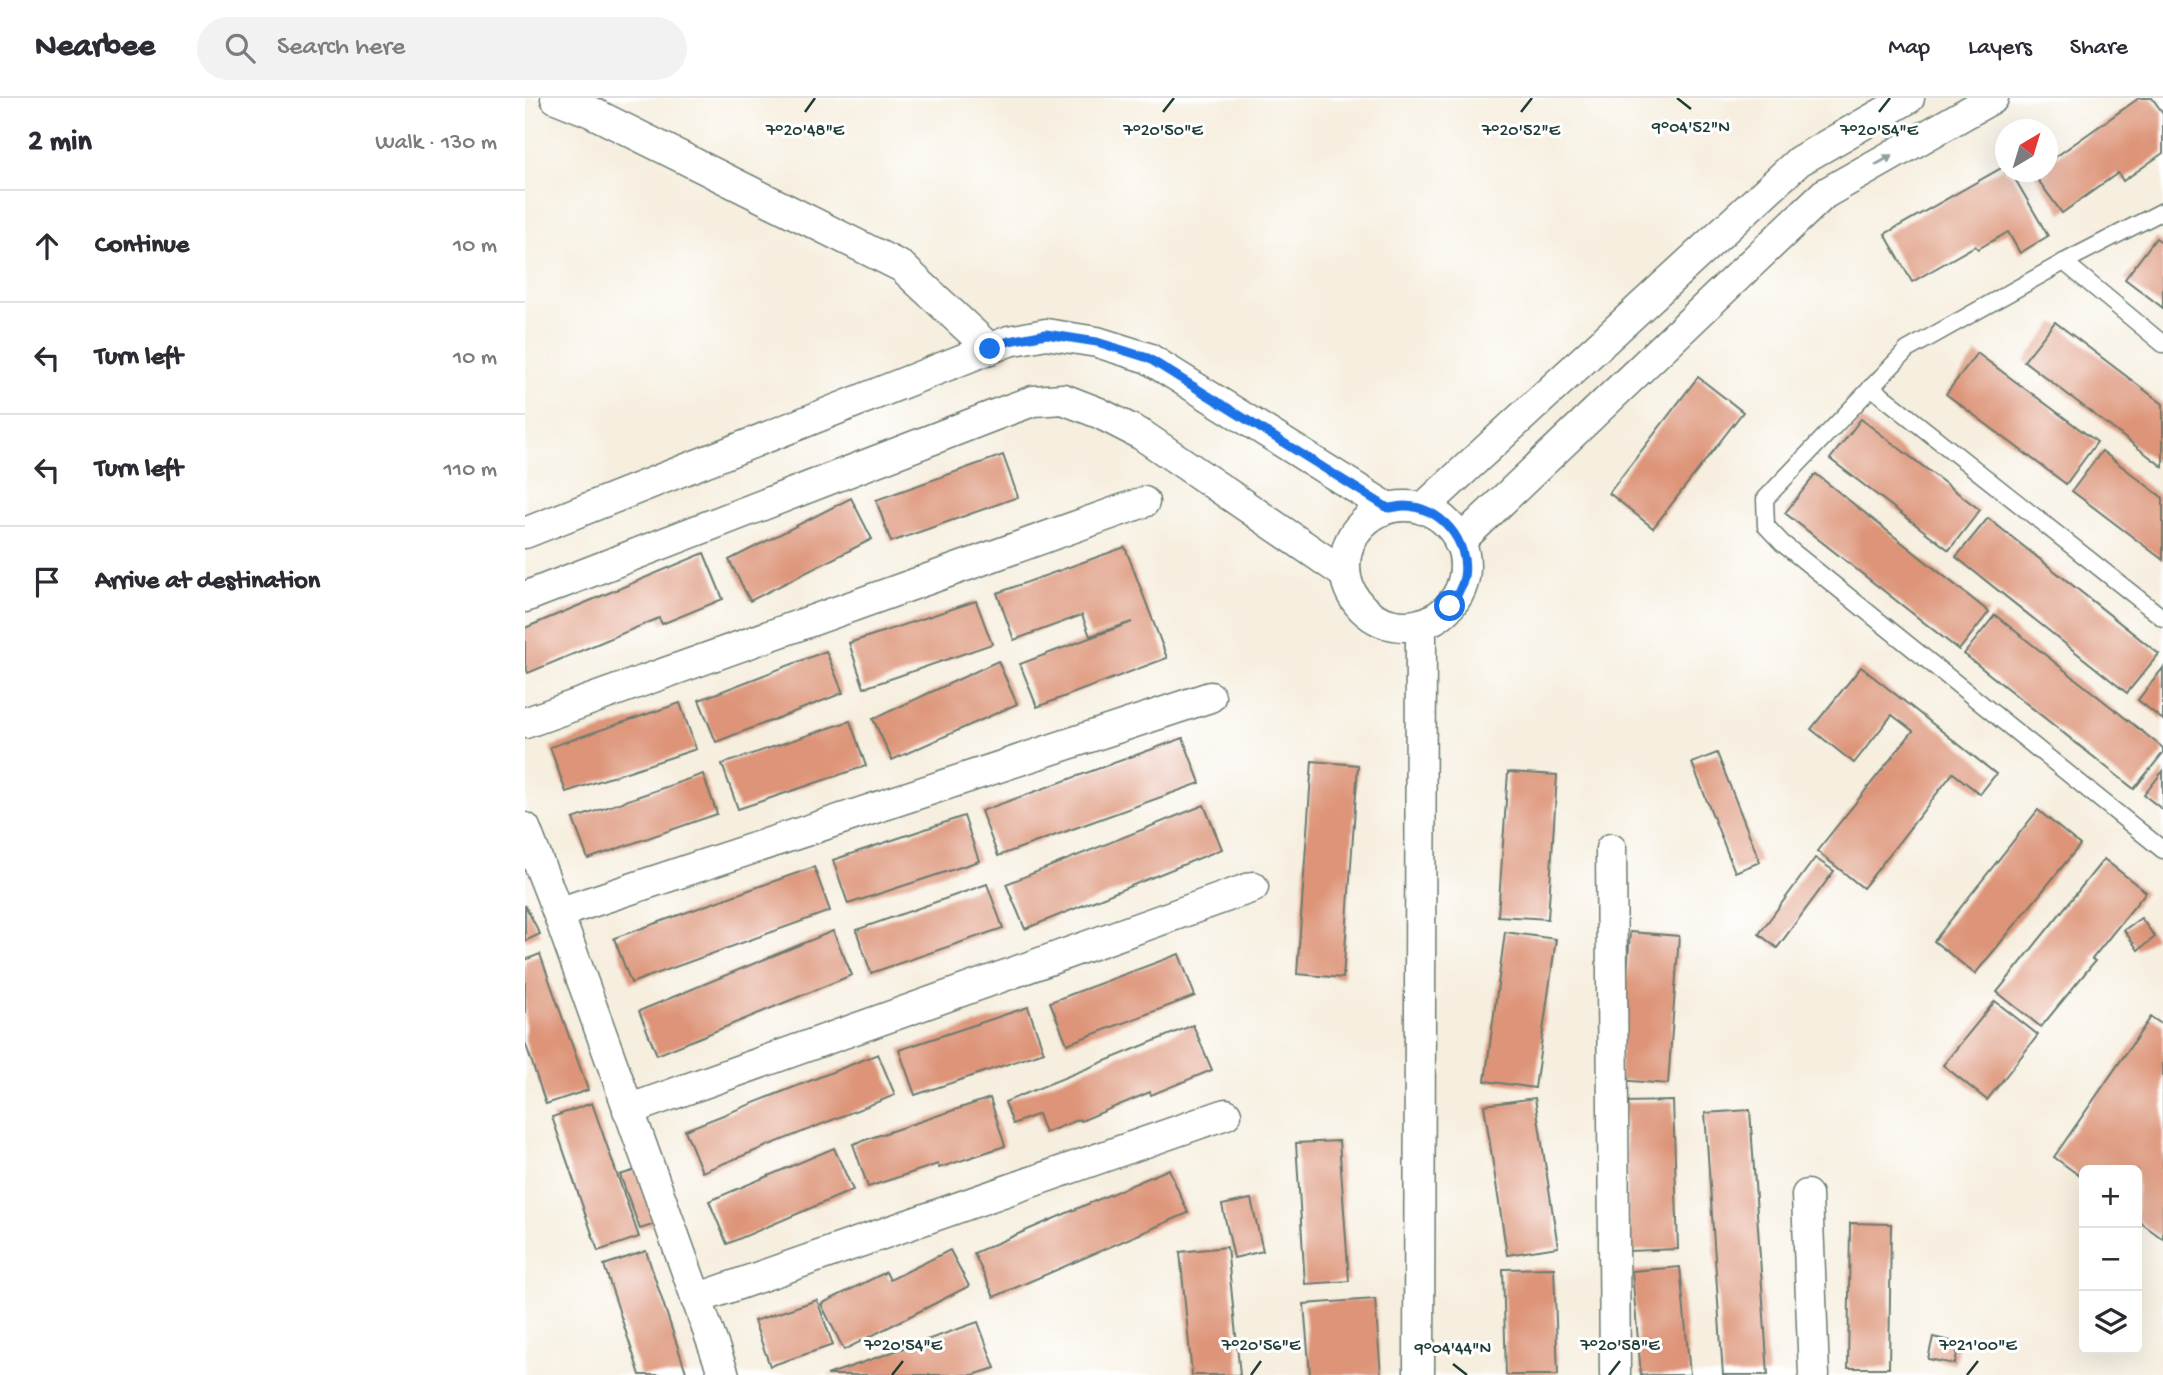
<!DOCTYPE html>
<meta charset="utf-8">
<style>
body{margin:0;font-family:"Gochi Hand",sans-serif;background:#f2f2f3;color:#2b2b33}
.controls{position:absolute;right:21px;bottom:21px;display:grid;overflow:hidden;border-radius:10px;box-shadow:0 7px 28px #0002}
.controls button{width:63px;height:63px;display:grid;place-items:center;padding:0;border:0;border-bottom:2px solid #e1e1e2;background:#fff;color:#2b2b33;font:35px sans-serif}
.compass{position:absolute;left:1470px;top:21px;width:63px;height:63px;border-radius:50%;background:#fff;box-shadow:0 7px 28px #0002;rotate:38deg}
.stop{position:absolute;width:21px;height:21px;margin:-16px;border:5px solid #1a73e8;border-radius:50%;background:#fff}
.stop.end{background:#1a73e8;border-color:#fff;box-shadow:0 2px 7px #0008}
.list{margin:0;padding:0;list-style:none}
h2{display:flex;justify-content:space-between;align-items:center;height:91px;margin:0;padding:0 28px;font-size:30px}
h2 small{font-size:23px;font-weight:400;color:#7c7c81}
.list li{display:grid;grid-template-columns:46px 1fr auto;gap:21px;align-items:center;box-sizing:border-box;height:112px;padding:0 28px;border-top:2px solid #e1e1e2}
.list b{display:block;font-size:26px;white-space:nowrap}
.list em{font-size:23px;font-style:normal;color:#7c7c81}
.icon{flex:none;width:38px;height:38px;fill:none;stroke:currentColor;stroke-width:2;stroke-linecap:round;stroke-linejoin:round}
.map{position:relative;flex:none;width:1638px;height:1277px;overflow:hidden}
header{display:flex;align-items:center;gap:42px;box-sizing:border-box;height:98px;padding:0 35px;background:#fff;border-bottom:2px solid #e1e1e2}
header strong{font-size:33px}
nav{display:flex;gap:38px;margin-inline-start:auto;font-size:24px}
.search{width:490px;height:63px;background:#f2f2f3;display:flex;align-items:center;gap:18px;box-sizing:border-box;padding:0 24px;border-radius:38px;color:#7c7c81;font-size:26px}
main{display:flex}
aside{flex:1;background:#fff}
.map>svg:first-child{display:block}
.building{fill:#dd9478}
.lines{fill:none;stroke-linecap:round;stroke-linejoin:round}
.lane-casing{stroke:#6a7b70;stroke-width:19}
.street-casing{stroke:#6a7b70;stroke-width:33}
.lane{stroke:#fff;stroke-width:16}
.street{stroke:#fff;stroke-width:30}
.oneway{fill:#8f9e9a}
.route{stroke:#1a73e8;stroke-width:9}
.ticks{fill:none;stroke:#1f3d34;stroke-width:2.5}
.ticks-label{font-size:18px;text-anchor:middle;fill:#1f3d34;stroke:#fff;stroke-width:6;stroke-linejoin:round;paint-order:stroke}
</style>
<header>
<strong>Nearbee</strong>
<div class="search"><svg class="icon" aria-label="search" viewBox="0 0 24 24"><circle cx="10" cy="10" r="6"/><path d="M15 15l6 6"/></svg>Search here</div>
<nav><a>Map</a><a>Layers</a><a>Share</a></nav>
</header>
<main>
<aside>
<h2>2 min<small>Walk · 130 m</small></h2>
<ul class="list">
<li><svg class="icon" aria-label="ahead" viewBox="0 0 24 24"><path d="M12 20V5M6 11l6-6 6 6"/></svg><div><b>Continue</b></div><em>10 m</em></li>
<li><svg class="icon" aria-label="left" viewBox="0 0 24 24"><path d="M17 20v-9H6M10 6l-5 5 5 5"/></svg><div><b>Turn left</b></div><em>10 m</em></li>
<li><svg class="icon" aria-label="left" viewBox="0 0 24 24"><path d="M17 20v-9H6M10 6l-5 5 5 5"/></svg><div><b>Turn left</b></div><em>110 m</em></li>
<li><svg class="icon" aria-label="arrive" viewBox="0 0 24 24"><path d="M6 21V4h12l-3 4 3 4H6"/></svg><div><b>Arrive at destination</b></div></li>
</ul>
</aside>
<div class="map">
<svg width="1638" height="1277" viewBox="0 0 1638 1277">
<rect width="100%" height="100%" fill="#fff"/>
<filter id="ink" filterUnits="userSpaceOnUse"><feTurbulence type="fractalNoise" baseFrequency=".0143" numOctaves="2"/><feDisplacementMap in="SourceGraphic" scale="14" xChannelSelector="R" yChannelSelector="G"/><feConvolveMatrix kernelMatrix="1 2 1 2 8 2 1 2 1" color-interpolation-filters="sRGB"/></filter>
<filter id="wash" filterUnits="userSpaceOnUse"><feTurbulence type="fractalNoise" baseFrequency=".00686" numOctaves="4" result="noise"/><feDisplacementMap in="SourceGraphic" scale="28" xChannelSelector="R" yChannelSelector="G"/><feGaussianBlur stdDeviation="1.57" result="paint"/><feColorMatrix in="noise" values="0 0 0 0 0 0 0 0 0 0 0 0 0 0 0 0 0 1.4 0 .05"/><feComposite in="paint" operator="in"/></filter>
<g filter="url(#wash)">
<rect width="100%" height="100%" fill="#f6eede"/>
<g id="blocks">
<g class="building">
<polygon points="1614,0 1627,0 1638,15 1638,55 1598,83 1593,75 1537,115 1508,75 1522,74 1522,65"/>
<polygon points="1480,68 1480,74 1486,74 1523,138 1495,155 1483,134 1453,151 1450,148 1387,184 1360,136"/>
<polygon points="1631,140 1638,145 1638,210 1600,181"/>
<polygon points="1530,224 1638,306 1638,369 1499,263"/>
<polygon points="1452,255 1572,344 1541,386 1421,296"/>
<polygon points="1173,279 1218,314 1128,430 1084,395"/>
<polygon points="1336,321 1455,412 1424,452 1305,361"/>
<polygon points="1577,353 1638,400 1638,462 1547,393"/>
<polygon points="478,357 493,399 366,444 351,402"/>
<polygon points="1291,376 1464,514 1434,552 1260,415"/>
<polygon points="326,400 347,441 225,503 204,462"/>
<polygon points="1463,420 1634,556 1602,595 1431,459"/>
<polygon points="600,449 642,560 512,609 495,566 607,524 565,538 557,517 489,542 472,495"/>
<polygon points="179,455 198,501 137,526 134,520 3,575 0,567 0,530"/>
<polygon points="451,503 467,546 339,590 324,545"/>
<polygon points="1470,517 1638,650 1638,655 1609,691 1439,556"/>
<polygon points="301,553 318,595 191,644 174,602"/>
<polygon points="473,563 492,606 367,662 348,621"/>
<polygon points="1336,569 1471,676 1455,696 1428,675 1338,790 1292,753 1388,633 1367,617 1329,665 1286,631"/>
<polygon points="1638,570 1638,622 1613,602"/>
<polygon points="155,605 171,651 41,694 25,649"/>
<polygon points="325,623 341,668 213,711 197,666"/>
<polygon points="658,640 675,685 473,758 456,713"/>
<polygon points="1192,655 1235,764 1210,774 1167,665"/>
<polygon points="787,663 833,667 818,880 772,876"/>
<polygon points="1638,673 1638,712 1619,697"/>
<polygon points="983,674 1032,677 1023,821 973,818"/>
<polygon points="178,676 192,716 63,761 48,721"/>
<polygon points="679,707 697,751 500,831 481,786"/>
<polygon points="1513,712 1555,747 1450,876 1409,843"/>
<polygon points="439,718 454,763 323,806 308,762"/>
<polygon points="1290,760 1309,773 1252,850 1234,836"/>
<polygon points="1579,761 1621,794 1567,861 1570,863 1516,929 1472,894"/>
<polygon points="289,769 305,813 106,885 89,840"/>
<polygon points="462,786 478,830 346,875 331,832"/>
<polygon points="0,807 15,836 0,843"/>
<polygon points="1616,820 1630,839 1613,852 1599,832"/>
<polygon points="308,833 327,877 132,957 114,913"/>
<polygon points="980,834 1031,841 1010,990 960,983"/>
<polygon points="1105,834 1154,838 1143,986 1094,982"/>
<polygon points="15,856 63,992 21,1006 0,944 0,862"/>
<polygon points="654,856 670,898 542,946 525,904"/>
<polygon points="1470,903 1513,937 1462,1002 1418,967"/>
<polygon points="503,909 519,954 390,997 374,952"/>
<polygon points="1626,919 1638,927 1638,1141 1612,1122 1612,1072 1559,1072 1559,1081 1529,1059"/>
<polygon points="668,927 687,972 626,997 625,994 556,1023 555,1021 520,1035 513,1016 488,1026 480,1004"/>
<polygon points="353,956 370,997 177,1074 160,1032"/>
<polygon points="465,1000 480,1048 414,1070 413,1066 343,1089 328,1046"/>
<polygon points="1010,1000 1033,1149 982,1157 959,1007"/>
<polygon points="1148,1003 1153,1151 1104,1153 1099,1004"/>
<polygon points="67,1005 114,1139 73,1153 27,1019"/>
<polygon points="1225,1012 1243,1277 1198,1277 1180,1015"/>
<polygon points="814,1043 824,1183 780,1186 771,1045"/>
<polygon points="309,1050 328,1092 202,1146 184,1103"/>
<polygon points="114,1071 133,1125 115,1131 95,1077"/>
<polygon points="644,1071 663,1115 469,1199 449,1155"/>
<polygon points="726,1101 738,1153 709,1160 697,1107"/>
<polygon points="1325,1125 1366,1126 1364,1270 1323,1270"/>
<polygon points="702,1149 715,1277 667,1277 655,1154"/>
<polygon points="425,1152 444,1188 319,1252 296,1206 361,1174 365,1182"/>
<polygon points="121,1153 162,1277 115,1277 79,1167"/>
<polygon points="1155,1169 1165,1277 1116,1277 1107,1173"/>
<polygon points="1029,1170 1033,1277 981,1277 978,1171"/>
<polygon points="850,1201 856,1277 785,1277 779,1206"/>
<polygon points="292,1202 308,1247 245,1268 229,1223"/>
<polygon points="453,1224 470,1270 448,1277 302,1277"/>
<polygon points="1408,1239 1434,1245 1430,1266 1403,1261"/>
</g>
</g>
</g>
<g filter="url(#ink)">
<use href="#blocks" fill-opacity="0" stroke="#6a7b70" stroke-width="2"/>
<g class="lines">
<defs>
<g id="lane">
<polyline points="1638,113 1539,164 1382,252 1240,401 1241,428 1257,445 1638,752"/>
<polyline points="1539,164 1638,246"/>
<polyline points="1346,289 1638,520"/>
</g>
<g id="street">
<polyline points="31,0 66,14 377,169 465,251"/>
<circle cx="880" cy="468" r="60"/>
<polyline points="897,411 1274,63 1384,0"/>
<polyline points="0,435 484,243 521,236 572,244 623,260 863,410"/>
<polyline points="934,444 1299,96 1468,0"/>
<polyline points="0,499 475,315 508,303 538,301 574,315 617,337 820,476"/>
<polyline points="0,625 619,404"/>
<polyline points="0,730 33,815 199,1277"/>
<polyline points="1086,751 1090,1277"/>
<polyline points="33,815 685,599"/>
<polyline points="103,1012 728,789"/>
<polyline points="1282,1097 1289,1277"/>
<polyline points="171,1201 701,1016"/>
<polyline points="894,1277 896,526"/>
</g>
</defs>
<use href="#lane" class="lane-casing"/>
<use href="#street" class="street-casing"/>
<use href="#lane" class="lane"/>
<use href="#street" class="street"/>
</g>
<defs><path id="oneway-solid" d="M-6-.8H1V-3.2L6.5 0L1 3.2V.8H-6Z" transform="scale(1.75)"/></defs>
<use class="oneway" href="#oneway-solid" transform="translate(1359 62) rotate(-30)"/>
</g>
<g class="lines" filter="url(#ink)">
<path class="route" d="M465,251L484,243L521,236L572,244L623,260L863,410C868,410 874,408 879,408C915,408 945,443 939,479C937,490 931,499 925,508"/>
</g>
<path class="ticks" d="M1152,0L1166,11M280,14L290,0M638,14L649,0M996,14L1007,0M1354,14L1365,0M928,1266L942,1277M367,1277L378,1263M726,1277L736,1263M1084,1277L1095,1263M1442,1277L1453,1263"/>
<g class="ticks-label">
<text x="1166" y="34">9°04'52"N</text>
<text x="280" y="37">7°20'48"E</text>
<text x="996" y="37">7°20'52"E</text>
<text x="1354" y="37">7°20'54"E</text>
<text x="638" y="37">7°20'50"E</text>
<text x="378" y="1252">7°20'54"E</text>
<text x="736" y="1252">7°20'56"E</text>
<text x="1095" y="1252">7°20'58"E</text>
<text x="1453" y="1252">7°21'00"E</text>
<text x="928" y="1255">9°04'44"N</text>
</g>
</svg>
<div class="controls">
<button>+</button>
<button>−</button>
<button><svg class="icon" aria-label="layers" viewBox="0 0 24 24"><path d="M12 4l9 5-9 5-9-5zM3 14l9 5 9-5"/></svg></button>
</div>
<svg class="compass" viewBox="-18 -18 36 36"><path d="M0-13l5 13h-10z" fill="#e53935"/><path d="M0 13l5-13h-10z" fill="#7c7c81"/></svg>
<div class="stop" style="left:925px;top:508px"></div>
<div class="stop end" style="left:465px;top:251px"></div>
</div>
</main>
